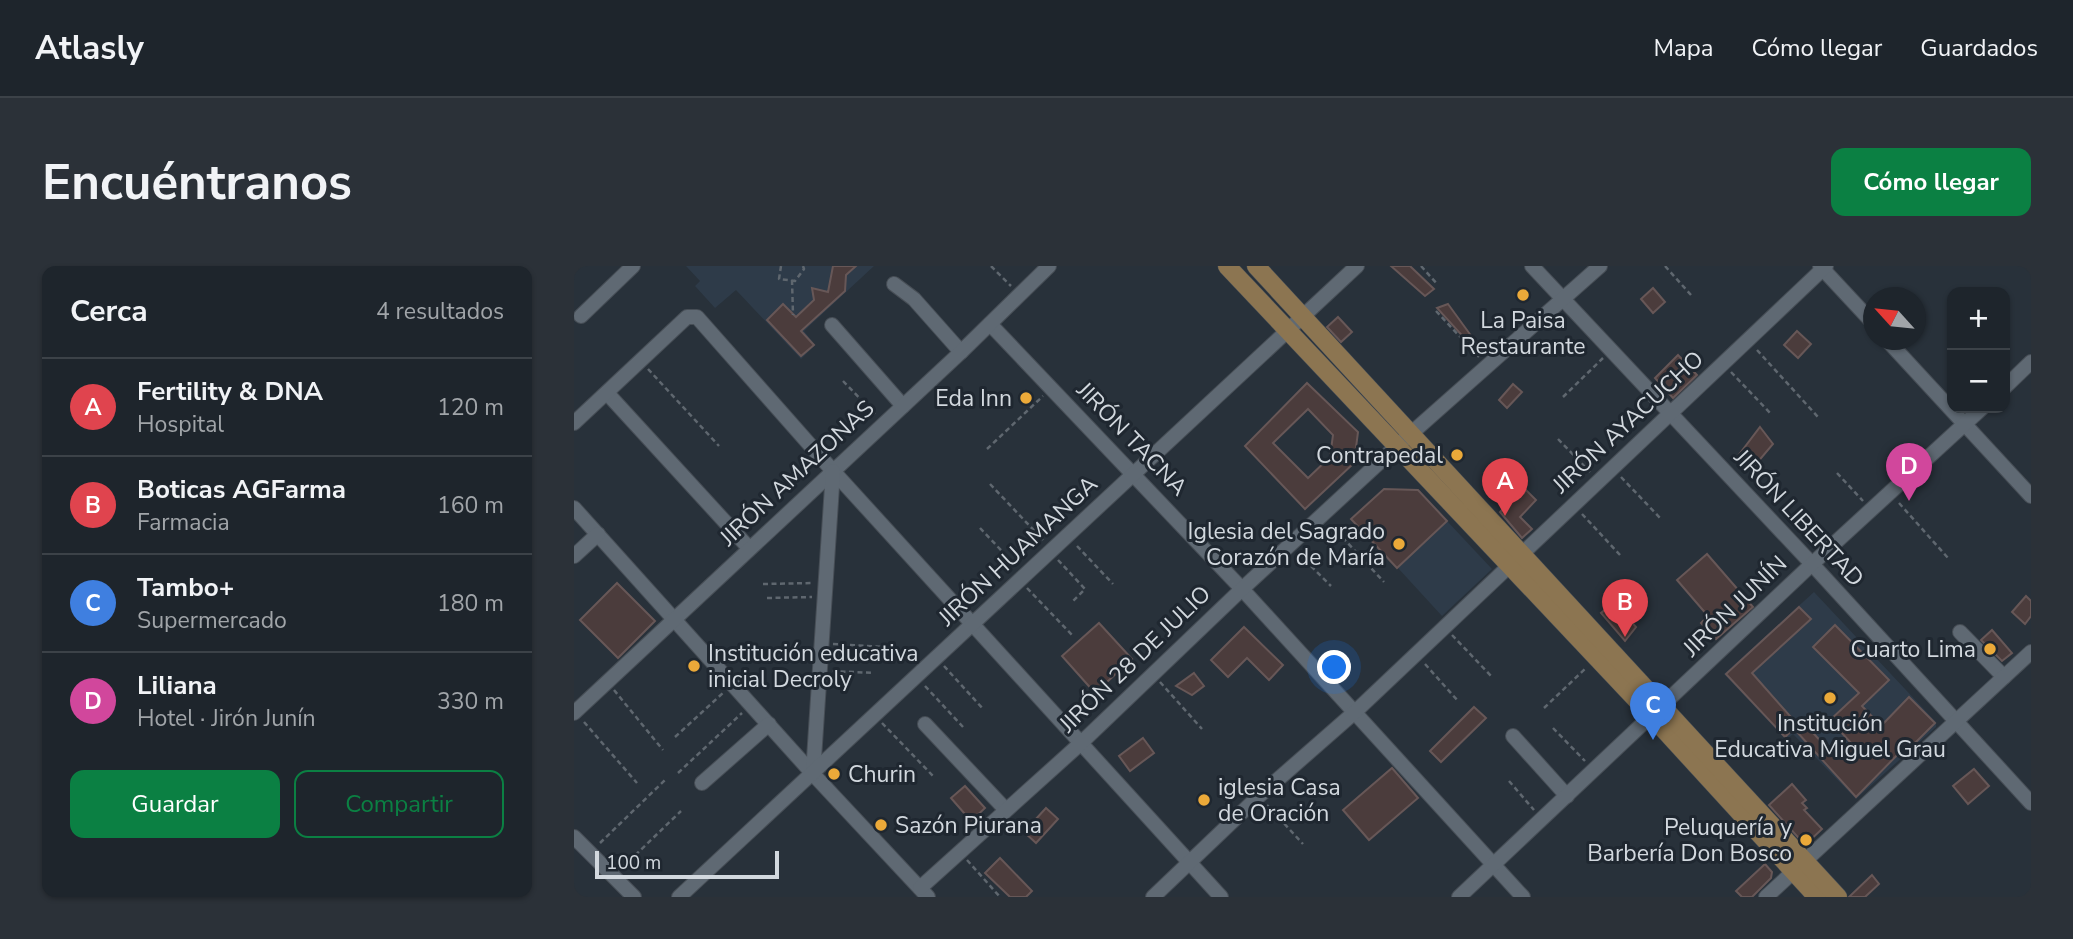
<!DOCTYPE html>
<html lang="es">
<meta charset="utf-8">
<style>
body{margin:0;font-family:"Nunito Sans",sans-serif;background:#2b3138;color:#f1f3f6}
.controls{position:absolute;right:21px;top:21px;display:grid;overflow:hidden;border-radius:14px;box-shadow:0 2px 5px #0004}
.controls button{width:63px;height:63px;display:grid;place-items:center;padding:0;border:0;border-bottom:2px solid #3c4248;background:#1e252c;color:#f1f3f6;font:35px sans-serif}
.compass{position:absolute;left:1289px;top:21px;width:63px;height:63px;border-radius:50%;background:#1e252c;box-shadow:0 2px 5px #0004;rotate:297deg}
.scale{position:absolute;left:21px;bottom:18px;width:184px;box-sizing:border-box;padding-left:7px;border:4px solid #d2d8de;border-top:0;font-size:19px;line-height:24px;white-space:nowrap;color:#d2d8de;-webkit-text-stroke:5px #1f2730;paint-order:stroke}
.you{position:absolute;left:761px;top:402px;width:24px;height:24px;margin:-18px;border:5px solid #fff;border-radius:50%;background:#1a73e8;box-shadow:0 0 0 10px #1a73e833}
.badge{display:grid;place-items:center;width:46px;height:46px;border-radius:50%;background:#0b8043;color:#fff;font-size:23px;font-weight:700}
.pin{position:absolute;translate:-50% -58px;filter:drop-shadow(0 2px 4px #0008)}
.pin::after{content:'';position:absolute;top:37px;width:24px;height:21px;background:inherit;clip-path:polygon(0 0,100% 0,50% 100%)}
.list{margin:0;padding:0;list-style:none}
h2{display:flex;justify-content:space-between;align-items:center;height:91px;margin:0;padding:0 28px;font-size:30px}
h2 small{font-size:23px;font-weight:400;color:#a1a5a9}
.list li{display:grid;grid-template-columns:46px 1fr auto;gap:21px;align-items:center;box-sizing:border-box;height:98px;padding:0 28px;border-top:2px solid #3c4248}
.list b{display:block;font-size:26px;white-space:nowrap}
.list p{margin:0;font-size:23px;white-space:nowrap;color:#a1a5a9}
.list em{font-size:23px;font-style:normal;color:#a1a5a9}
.actions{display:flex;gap:14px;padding:21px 28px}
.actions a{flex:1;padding:16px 0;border:2px solid #0b8043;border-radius:14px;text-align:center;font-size:24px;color:#0b8043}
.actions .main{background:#0b8043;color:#fff}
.map{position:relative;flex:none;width:1457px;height:631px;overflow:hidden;border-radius:14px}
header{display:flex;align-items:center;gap:42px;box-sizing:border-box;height:98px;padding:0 35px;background:#1e252c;border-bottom:2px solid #3c4248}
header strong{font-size:33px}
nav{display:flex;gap:38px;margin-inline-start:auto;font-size:24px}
.intro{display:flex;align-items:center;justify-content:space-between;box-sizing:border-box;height:168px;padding:0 42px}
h1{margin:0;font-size:49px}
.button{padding:18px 32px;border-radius:14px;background:#0b8043;color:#fff;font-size:24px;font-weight:700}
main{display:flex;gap:42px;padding:0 42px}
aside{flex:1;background:#1e252c;border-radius:14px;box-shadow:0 2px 5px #0004}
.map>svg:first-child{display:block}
.built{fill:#2e3b49}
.building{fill:#4b3c3c;stroke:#675757;stroke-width:2;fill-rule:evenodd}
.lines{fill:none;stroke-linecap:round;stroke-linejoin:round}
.minor-casing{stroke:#474e56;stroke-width:16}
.major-casing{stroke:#474e56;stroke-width:19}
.path{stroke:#5f676f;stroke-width:2.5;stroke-dasharray:5 3.5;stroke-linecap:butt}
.minor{stroke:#5f6973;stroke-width:14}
.major{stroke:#8c7551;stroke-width:18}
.poi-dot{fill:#eba939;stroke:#1f2730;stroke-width:2.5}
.labels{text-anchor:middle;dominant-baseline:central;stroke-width:6;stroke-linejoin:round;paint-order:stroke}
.poi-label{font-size:23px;fill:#d2d8de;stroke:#1f2730;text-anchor:end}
.street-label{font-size:23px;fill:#d2d8de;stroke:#1f2730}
</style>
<header>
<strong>Atlasly</strong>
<nav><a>Mapa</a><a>Cómo llegar</a><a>Guardados</a></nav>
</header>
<div class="intro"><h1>Encuéntranos</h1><a class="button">Cómo llegar</a></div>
<main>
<aside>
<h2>Cerca<small>4 resultados</small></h2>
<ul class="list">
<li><span class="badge" style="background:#e0444e">A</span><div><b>Fertility &amp; DNA</b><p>Hospital</p></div><em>120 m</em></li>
<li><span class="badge" style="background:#e0444e">B</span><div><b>Boticas AGFarma</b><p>Farmacia</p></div><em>160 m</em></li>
<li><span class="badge" style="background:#3f7fe0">C</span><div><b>Tambo+</b><p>Supermercado</p></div><em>180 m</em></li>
<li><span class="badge" style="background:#d1479c">D</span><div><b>Liliana</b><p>Hotel · Jirón Junín</p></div><em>330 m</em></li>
</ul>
<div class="actions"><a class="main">Guardar</a><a>Compartir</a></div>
</aside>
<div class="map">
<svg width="1457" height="631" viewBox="0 0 1457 631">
<rect width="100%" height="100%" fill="#28313a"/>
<g class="built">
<polygon points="112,0 300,0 230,65 241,79 227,93 162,24 141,42 121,20 126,15"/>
<polygon points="873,255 918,303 868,350 824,302"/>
<polygon points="1240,326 1362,456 1362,461 1282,533 1219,468 1212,474 1150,408"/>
</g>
<g class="building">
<polygon points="259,0 282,0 272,9 271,25 227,65 240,79 227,90 193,54 209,38 222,51 240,34 238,22 254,26"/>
<polygon points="817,0 836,0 860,23 851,30"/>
<polygon points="1079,22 1091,36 1079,47 1067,33"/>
<polygon points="874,38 898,71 893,75 863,42"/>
<polygon points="764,51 778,66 767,76 753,61"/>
<polygon points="1223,65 1237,78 1224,92 1210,79"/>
<polygon points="1104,89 1123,109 1099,132 1081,112"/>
<path d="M733,117L784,166L780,197L731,243L671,180ZM734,143L759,169L756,191L734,212L699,177Z"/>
<polygon points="939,118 948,126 933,142 925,134"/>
<polygon points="1186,161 1199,178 1177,204 1164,190"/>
<polygon points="810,223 844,224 873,255 823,302 777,253"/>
<polygon points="947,224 950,227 952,224 962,234 946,251 958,263 948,272 926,246"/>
<polygon points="1133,288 1179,341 1142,373 1127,357 1134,350 1103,314"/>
<polygon points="43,317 81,355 44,392 6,354"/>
<polygon points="1452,330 1457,335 1457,350 1451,358 1438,346"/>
<polygon points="1041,336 1062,361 1051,375 1027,347"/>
<polygon points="1225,341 1237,353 1178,407 1224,459 1211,471 1152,408"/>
<polygon points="525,357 558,393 521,427 488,390"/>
<polygon points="1261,359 1315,414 1288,440 1307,460 1335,431 1361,457 1336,482 1333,479 1282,531 1223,466 1231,458 1261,491 1277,477 1256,454 1285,427 1239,381"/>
<polygon points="670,361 709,399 695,414 673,392 654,411 637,394"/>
<polygon points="1418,364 1438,387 1428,395 1407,374"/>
<polygon points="620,407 630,420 618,429 602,420"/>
<polygon points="900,441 912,452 867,496 856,485"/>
<polygon points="569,472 580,487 556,505 545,490"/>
<polygon points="818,502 844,532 795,574 769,544"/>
<polygon points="1400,503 1415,520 1394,538 1379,520"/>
<polygon points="1218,518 1232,534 1228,537 1233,542 1230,544 1248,563 1231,579 1195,539"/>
<polygon points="391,520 411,542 397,555 377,532"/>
<polygon points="472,542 484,553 462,577 450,566"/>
<polygon points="426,592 458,625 452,631 436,631 411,607"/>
<polygon points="1191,598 1198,606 1197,612 1178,631 1168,631 1162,625"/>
<polygon points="1298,609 1305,618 1291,631 1275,631"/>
</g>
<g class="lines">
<defs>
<g id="minor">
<polyline points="958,0 1238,298 1457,537"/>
<polyline points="1246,0 1300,58"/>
<polyline points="320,18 340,33 387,86"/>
<polyline points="7,50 59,0"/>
<polyline points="416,58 668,323 949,631"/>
<polyline points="258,59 329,140"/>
<polyline points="1313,74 1457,230"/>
<polyline points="1431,121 1457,96"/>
<polyline points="33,127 175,282"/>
<polyline points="0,157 113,51 123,51 259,205 647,631"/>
<polyline points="0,242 239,508 354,631"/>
<polyline points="0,290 24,268"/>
<polyline points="1386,366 1430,411"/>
<polyline points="0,447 387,86 475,0"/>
<polyline points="351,458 432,544"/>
<polyline points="939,470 993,530"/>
<polyline points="239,508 259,205"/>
<polyline points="128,517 195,458"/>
<polyline points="0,571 60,631"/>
<polyline points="346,622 507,477 668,323 823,180 1026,0"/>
<polyline points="105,631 783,0"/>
<polyline points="579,631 685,530 782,445 1252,0"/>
<polyline points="885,631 1238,298 1408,142"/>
<polyline points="1192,631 1457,386"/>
</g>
<g id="major">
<polyline points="653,0 1072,444 1243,631"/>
<polyline points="682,0 1264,631"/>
</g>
</defs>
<use href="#minor" class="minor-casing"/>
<use href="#major" class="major-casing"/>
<g class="path">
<polyline points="207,0 205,13 221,15 230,3 229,0"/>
<polyline points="417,0 437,20"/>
<polyline points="847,0 864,19"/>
<polyline points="1091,0 1117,29"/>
<polyline points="218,14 219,49"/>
<polyline points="862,45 905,91"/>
<polyline points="1183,84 1244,151"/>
<polyline points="74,103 145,180"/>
<polyline points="1157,106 1198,149"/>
<polyline points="269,115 301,148"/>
<polyline points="989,131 1029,92"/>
<polyline points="984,173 1016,206"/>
<polyline points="413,183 469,130"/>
<polyline points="1263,207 1289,235"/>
<polyline points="1047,211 1088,254"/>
<polyline points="416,218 469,274"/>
<polyline points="1325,237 1374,292"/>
<polyline points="1008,248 1046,289"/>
<polyline points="757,259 810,316"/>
<polyline points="406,262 442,300"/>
<polyline points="503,280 539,318"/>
<polyline points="725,288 757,320"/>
<polyline points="484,294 511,323 497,337"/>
<polyline points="189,318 238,317"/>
<polyline points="453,322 499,370"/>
<polyline points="193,332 238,331"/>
<polyline points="878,369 919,412"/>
<polyline points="259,378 312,381"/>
<polyline points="851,398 884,435"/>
<polyline points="370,400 410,444"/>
<polyline points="258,405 300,407"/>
<polyline points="586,416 628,463"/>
<polyline points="351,420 389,461"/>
<polyline points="40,424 89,484"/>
<polyline points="970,442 1013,401"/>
<polyline points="10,456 63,517"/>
<polyline points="308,457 359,510"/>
<polyline points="979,462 1011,495"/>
<polyline points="101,471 150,426"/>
<polyline points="104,507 168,447"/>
<polyline points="935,515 960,544"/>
<polyline points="693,539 729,578"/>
<polyline points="26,577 91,514"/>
<polyline points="393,594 426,631"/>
<polyline points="49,601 107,545"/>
</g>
<use href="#minor" class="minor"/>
<use href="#major" class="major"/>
</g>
<g class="poi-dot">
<circle cx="949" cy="29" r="7"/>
<circle cx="452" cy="132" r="7"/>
<circle cx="883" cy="189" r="7"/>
<circle cx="825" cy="278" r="7"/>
<circle cx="1416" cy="383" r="7"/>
<circle cx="120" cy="400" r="7"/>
<circle cx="1256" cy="432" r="7"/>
<circle cx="260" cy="508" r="7"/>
<circle cx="630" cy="534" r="7"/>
<circle cx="307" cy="559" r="7"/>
<circle cx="1232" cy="574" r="7"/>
</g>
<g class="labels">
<g class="poi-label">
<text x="949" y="54" text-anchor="middle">La Paisa<tspan x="949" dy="26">Restaurante</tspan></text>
<text x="438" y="132">Eda Inn</text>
<text x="869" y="189">Contrapedal</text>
<text x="811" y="265">Iglesia del Sagrado<tspan x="811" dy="26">Corazón de María</tspan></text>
<text x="1402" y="383">Cuarto Lima</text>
<text x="134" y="387" text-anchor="start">Institución educativa<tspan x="134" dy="26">inicial Decroly</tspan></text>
<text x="1256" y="457" text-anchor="middle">Institución<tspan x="1256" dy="26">Educativa Miguel Grau</tspan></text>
<text x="274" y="508" text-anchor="start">Churin</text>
<text x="644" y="521" text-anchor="start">iglesia Casa<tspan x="644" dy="26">de Oración</tspan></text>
<text x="321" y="559" text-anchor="start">Sazón Piurana</text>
<text x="1218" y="561">Peluquería y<tspan x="1218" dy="26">Barbería Don Bosco</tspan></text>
</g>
<g class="street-label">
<text transform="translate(1054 156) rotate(-43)">JIRÓN AYACUCHO</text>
<text transform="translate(558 173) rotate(46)">JIRÓN TACNA</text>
<text transform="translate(223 207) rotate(-43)">JIRÓN AMAZONAS</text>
<text transform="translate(1225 252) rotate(47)">JIRÓN LIBERTAD</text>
<text transform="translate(444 285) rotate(-43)">JIRÓN HUAMANGA</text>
<text transform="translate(1161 340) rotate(-44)">JIRÓN JUNÍN</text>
<text transform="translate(561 393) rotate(-44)">JIRÓN 28 DE JULIO</text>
</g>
</g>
</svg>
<div class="controls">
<button>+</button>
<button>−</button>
</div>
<svg class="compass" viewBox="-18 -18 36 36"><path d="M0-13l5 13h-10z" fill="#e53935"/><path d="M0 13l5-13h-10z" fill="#a1a5a9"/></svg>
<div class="scale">100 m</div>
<div class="you"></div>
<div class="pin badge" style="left:931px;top:250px;background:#e0444e">A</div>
<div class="pin badge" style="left:1051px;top:371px;background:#e0444e">B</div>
<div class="pin badge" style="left:1079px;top:474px;background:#3f7fe0">C</div>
<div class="pin badge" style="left:1335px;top:235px;background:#d1479c">D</div>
</div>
</main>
